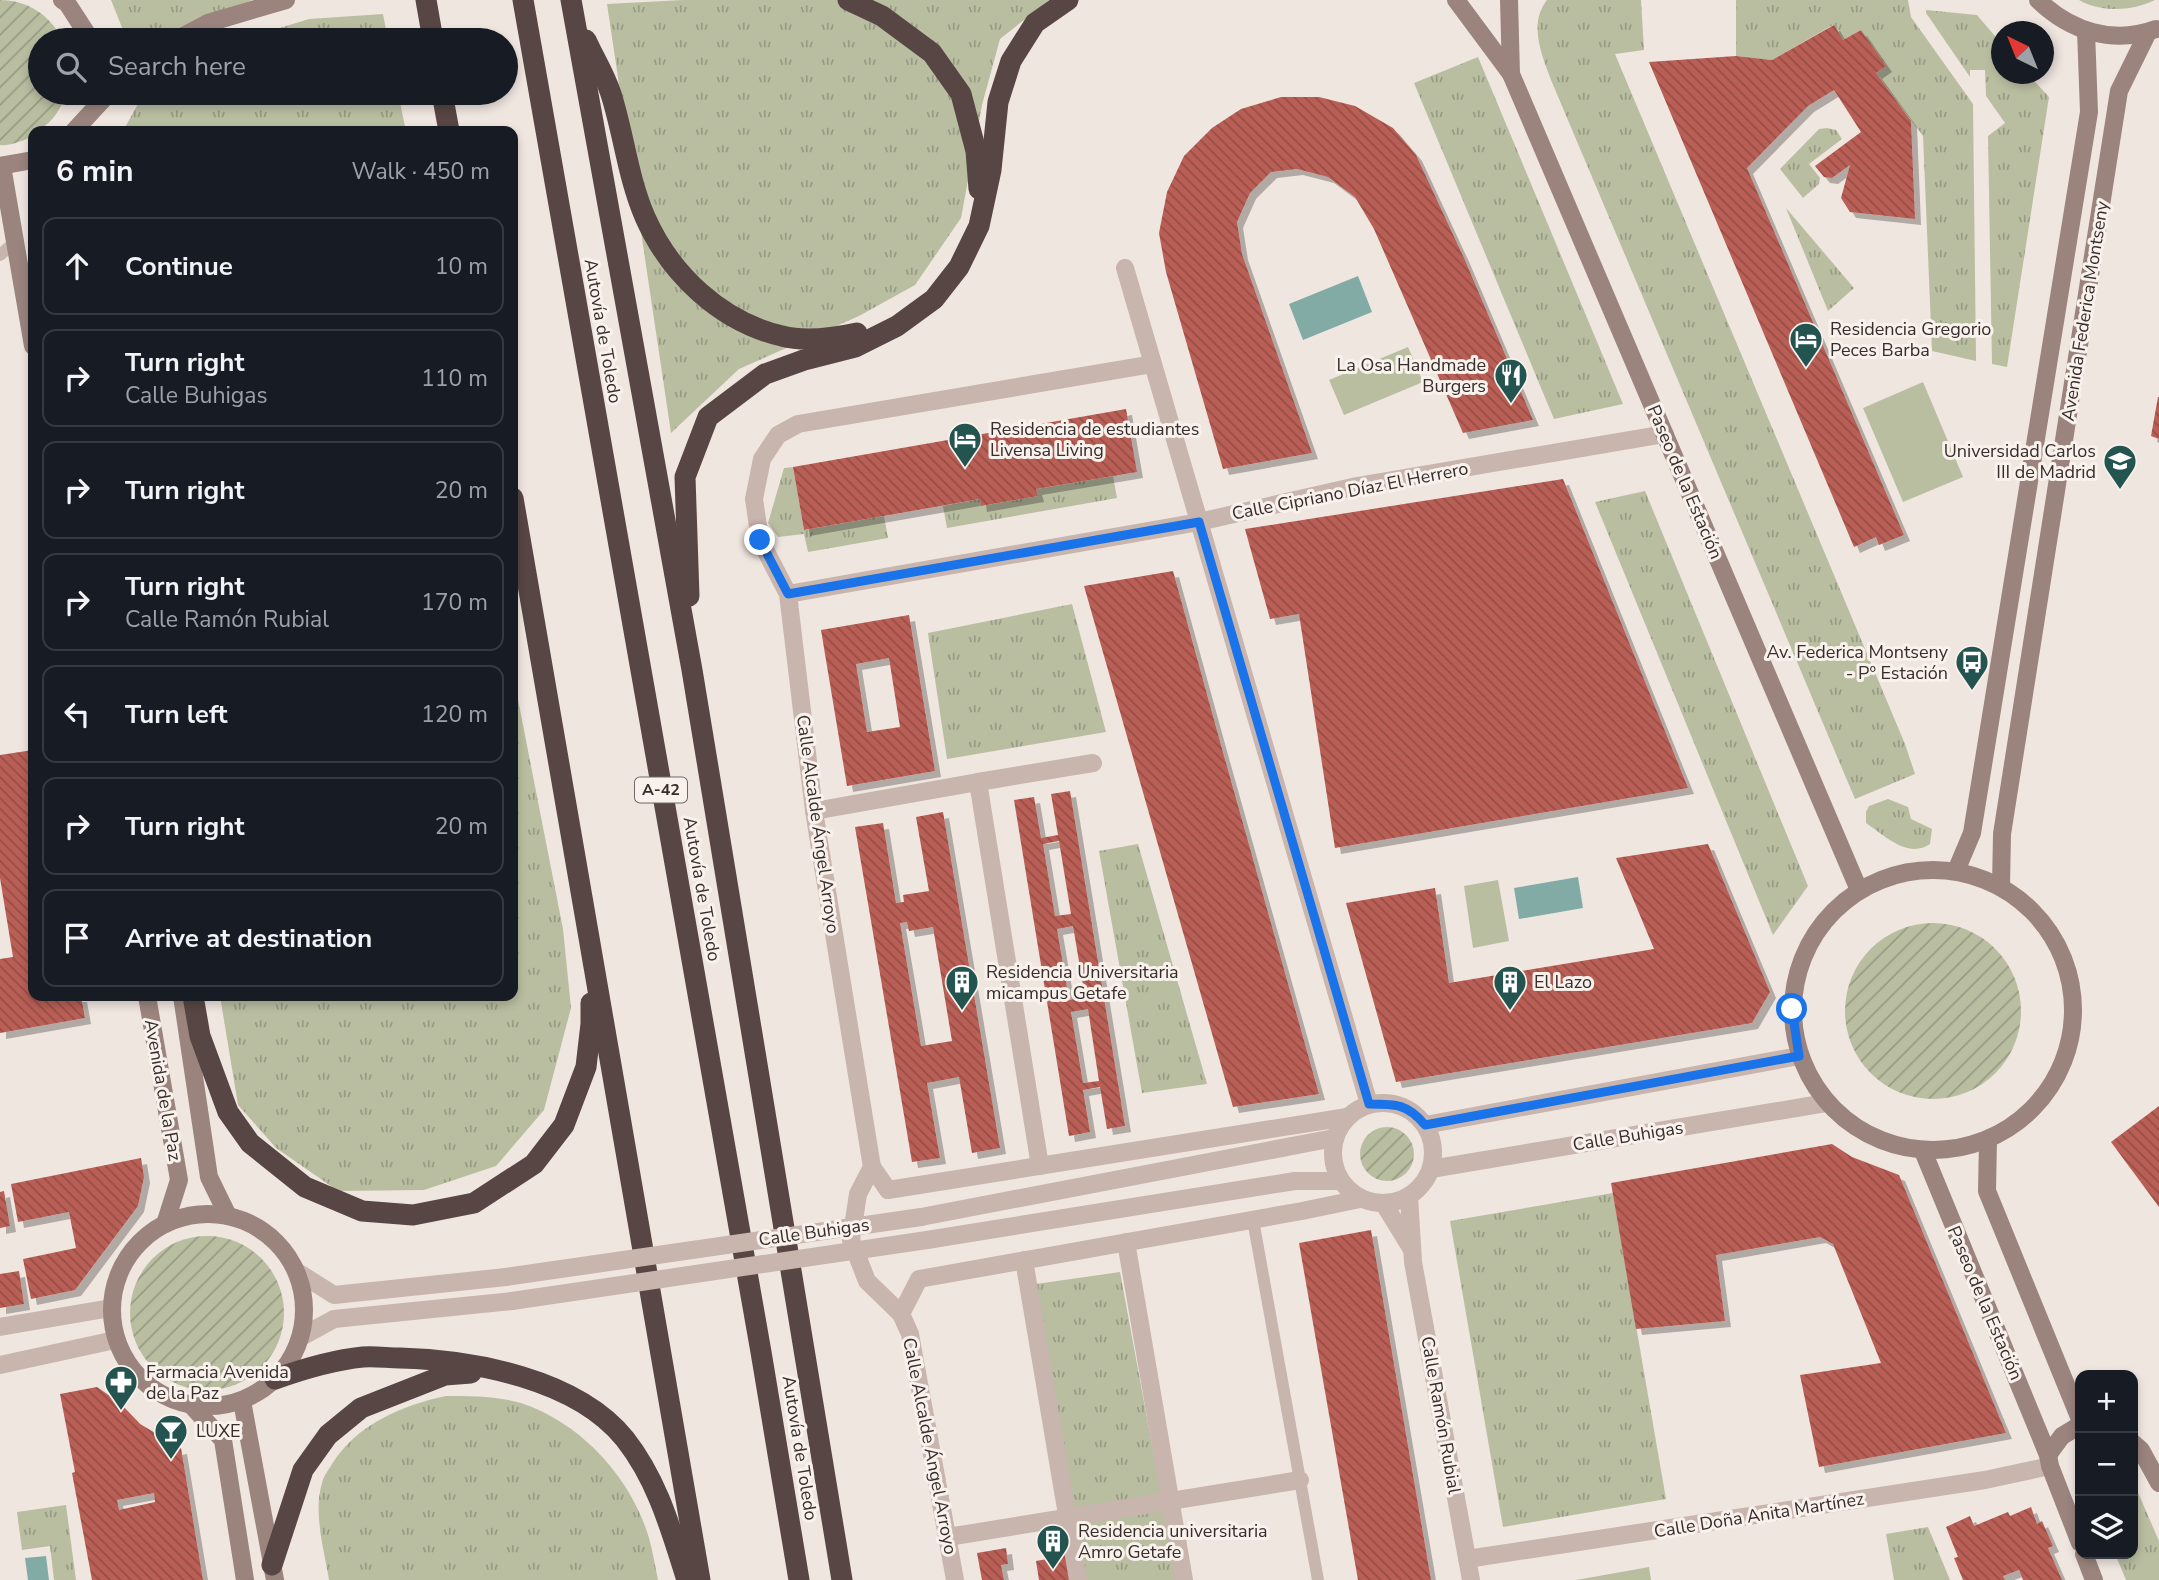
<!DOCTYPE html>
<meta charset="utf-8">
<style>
body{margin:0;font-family:"Nunito Sans",sans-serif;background:#20242c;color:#f1f3f6}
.controls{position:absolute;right:21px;bottom:21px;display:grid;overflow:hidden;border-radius:14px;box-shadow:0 4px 10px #0003}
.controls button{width:63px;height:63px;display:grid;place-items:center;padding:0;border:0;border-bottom:2px solid #363941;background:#171b24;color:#f1f3f6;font:35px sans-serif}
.compass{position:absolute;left:1991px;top:21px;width:63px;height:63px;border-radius:50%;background:#171b24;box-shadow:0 4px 10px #0003;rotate:317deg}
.stop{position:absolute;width:21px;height:21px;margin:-16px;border:5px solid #1a73e8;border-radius:50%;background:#fff}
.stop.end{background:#1a73e8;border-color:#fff;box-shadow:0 2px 7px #0008}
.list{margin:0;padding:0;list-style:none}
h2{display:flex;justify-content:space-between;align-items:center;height:91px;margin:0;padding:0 28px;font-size:30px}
h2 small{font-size:23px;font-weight:400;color:#9ea1a6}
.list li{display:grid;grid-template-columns:46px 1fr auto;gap:21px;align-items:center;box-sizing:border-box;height:98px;margin:0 14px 14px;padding:0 14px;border:2px solid #363941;border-radius:14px}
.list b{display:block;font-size:26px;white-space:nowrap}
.list p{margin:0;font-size:23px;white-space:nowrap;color:#9ea1a6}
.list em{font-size:23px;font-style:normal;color:#9ea1a6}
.icon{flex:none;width:38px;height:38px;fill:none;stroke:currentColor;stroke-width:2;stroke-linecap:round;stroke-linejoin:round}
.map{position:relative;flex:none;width:2159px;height:1580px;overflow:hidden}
.search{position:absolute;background:#171b24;box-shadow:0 4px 10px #0003;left:28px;top:28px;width:490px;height:77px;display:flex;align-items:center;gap:18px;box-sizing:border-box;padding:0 24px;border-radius:38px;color:#9ea1a6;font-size:26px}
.panel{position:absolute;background:#171b24;box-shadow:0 4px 10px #0003;left:28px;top:126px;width:490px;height:875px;border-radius:14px}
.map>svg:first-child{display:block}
.grass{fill:url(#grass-tufts)}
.garden{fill:url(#garden-furrows)}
.pitch{fill:#b9bea1}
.water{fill:#82aba6}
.building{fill:url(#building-back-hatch);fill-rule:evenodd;filter:url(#shadow)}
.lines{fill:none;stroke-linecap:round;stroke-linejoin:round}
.lane{stroke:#c8b5ad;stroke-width:12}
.street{stroke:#c8b5ad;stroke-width:18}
.secondary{stroke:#9b847e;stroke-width:18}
.highway{stroke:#574643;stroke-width:21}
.street-bridge{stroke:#c8b5ad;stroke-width:18}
.route{stroke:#1a73e8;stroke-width:9}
.labels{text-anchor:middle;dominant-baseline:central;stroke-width:6;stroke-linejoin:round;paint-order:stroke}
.shield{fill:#f8f1ec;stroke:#716865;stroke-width:2}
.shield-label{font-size:16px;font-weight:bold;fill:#372d2b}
.street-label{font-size:18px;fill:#372d2b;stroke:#f8f1ec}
.poi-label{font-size:18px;fill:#372d2b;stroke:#f8f1ec;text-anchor:start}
</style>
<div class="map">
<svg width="2159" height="1580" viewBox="0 0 2159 1580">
<defs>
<pattern id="grass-tufts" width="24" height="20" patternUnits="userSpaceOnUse" patternTransform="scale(1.75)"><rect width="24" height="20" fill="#b9bea1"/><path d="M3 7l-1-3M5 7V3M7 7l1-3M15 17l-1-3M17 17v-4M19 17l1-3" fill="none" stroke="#979b83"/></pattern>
<pattern id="garden-furrows" width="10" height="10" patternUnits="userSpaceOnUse" patternTransform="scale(1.75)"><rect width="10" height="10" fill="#b9bea1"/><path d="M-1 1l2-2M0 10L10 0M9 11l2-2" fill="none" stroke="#979b83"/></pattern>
<pattern id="building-back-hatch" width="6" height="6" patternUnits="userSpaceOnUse" patternTransform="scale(1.75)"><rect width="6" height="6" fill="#b95e55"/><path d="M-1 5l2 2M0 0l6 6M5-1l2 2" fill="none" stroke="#974e47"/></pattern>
<filter id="shadow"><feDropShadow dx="6" dy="6" stdDeviation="0" flood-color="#0004"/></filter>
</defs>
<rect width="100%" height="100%" fill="#f0e6e0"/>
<g class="grass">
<polygon points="111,0 252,0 166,40 127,40"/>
<polygon points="683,0 1049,0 1000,39 982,105 961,218 915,285 859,316 739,369 671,433 607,4"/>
<path d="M1547,0H1641L1644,50L1615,54L1905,744L1915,774L1855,799L1551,80C1542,55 1528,24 1547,0Z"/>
<polygon points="1736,0 1908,0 1911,17 1973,104 1976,361 1932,351 1923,136 1876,73 1885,66 1861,30 1843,40 1833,25 1772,60 1736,56"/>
<path d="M2079,0H2155C2133,11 2101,13 2079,0Z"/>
<polygon points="1926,10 1977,15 2001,43 2002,74 2028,74 2049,97 2007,367 1992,364 1988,136 2005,123 1986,96 1985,70 1970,70 1970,77 1926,13"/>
<polygon points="383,14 388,40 241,40 309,19"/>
<polygon points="1478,57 1623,404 1554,419 1414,83"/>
<polygon points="144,93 398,93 406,131 123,131"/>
<polygon points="1827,128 1836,130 1842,139 1809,164 1820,178 1819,184 1803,198 1780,169 1819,129"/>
<polygon points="1786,208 1854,288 1828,311"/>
<polygon points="793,467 804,530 884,516 888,538 808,552 804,534 778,537 768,523 784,468"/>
<polygon points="1113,476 1117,498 947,528 943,506 980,499 982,506 1037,496 1036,489"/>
<polygon points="1645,491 1808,886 1773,935 1595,502"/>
<polygon points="1072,604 1106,732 947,759 928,633"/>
<polygon points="513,674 563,929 571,1008 544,1110 496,1166 424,1190 338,1191 276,1148 238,1105 220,996 513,996"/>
<path d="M1888,799L1908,807L1911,819L1932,829L1930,844C1908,859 1885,836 1866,823V812L1869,806Z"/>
<polygon points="1138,844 1207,1084 1142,1093 1099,851"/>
<polygon points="1613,1193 1666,1499 1503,1527 1450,1221"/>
<polygon points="1120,1272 1177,1580 1085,1580 1036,1284"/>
<path d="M446,1396C471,1396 496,1396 521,1403C581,1423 631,1477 649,1538C653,1552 655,1566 658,1580H329C324,1549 313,1513 322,1483C323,1476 329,1470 332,1464C357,1424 403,1405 446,1396Z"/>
<polygon points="2133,1481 2159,1541 2159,1580 2126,1580 2115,1554 2133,1554"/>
<polygon points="66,1505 76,1580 54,1580 50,1546 22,1550 17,1512"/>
<polygon points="1928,1527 1950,1580 1894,1580 1886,1534"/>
<polygon points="1649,1567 1651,1580 1576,1580"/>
</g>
<g class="garden">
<path d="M0,0C27,0 51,15 62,40H40V93H66C62,108 49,129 33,131V135C25,141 10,146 0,145Z"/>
<circle cx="1933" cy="1011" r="88"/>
<circle cx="1387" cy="1154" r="27"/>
<circle cx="207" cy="1313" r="77"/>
</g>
<g class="pitch">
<polygon points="1408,347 1423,382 1344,415 1329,380"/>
<polygon points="1923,382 1963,477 1903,502 1863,408"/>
<polygon points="1498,880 1509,941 1473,948 1464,886"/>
</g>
<g class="water">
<polygon points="1358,276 1372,312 1303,340 1289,304"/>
<polygon points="1578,877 1583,908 1519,919 1514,888"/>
<polygon points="46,1556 49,1580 28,1580 25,1558"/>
</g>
<g class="building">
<polygon points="1834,25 1843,40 1861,30 1886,66 1876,73 1911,121 1915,219 1850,212 1841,198 1850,165 1832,178 1824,177 1815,166 1861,132 1834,90 1808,106 1747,168 1904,535 1879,545 1876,537 1854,547 1649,62 1736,56 1772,60"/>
<polygon points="1281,97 1319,97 1355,106 1393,128 1416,155 1464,258 1533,420 1463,433 1374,229 1355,197 1328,177 1297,169 1271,172 1250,193 1237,222 1242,254 1312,453 1223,469 1166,272 1159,233 1167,192 1184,156 1212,128 1241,109"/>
<polygon points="2158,397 2159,397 2159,439 2151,436"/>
<polygon points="1126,409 1137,472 1036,489 1038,496 981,506 980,499 804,530 793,467"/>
<polygon points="1563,479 1688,788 1335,848 1299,614 1270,619 1245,529"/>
<polygon points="1173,571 1219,738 1319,1094 1233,1107 1084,586"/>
<path d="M909,615L935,771L847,786L821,630ZM889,658L900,727L867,732L856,664Z"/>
<polygon points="33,750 33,996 81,996 85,1018 0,1033 0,959 13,957 0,878 0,755"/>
<path d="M1070,791L1125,1126L1107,1129L1100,1087L1083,1090L1090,1132L1069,1136L1014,800L1034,797L1041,838L1058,835L1051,794ZM1059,841L1071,914L1055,916L1043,844ZM1073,926L1085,997L1069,1000L1057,929ZM1088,1009L1099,1081L1083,1083L1071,1012Z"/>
<path d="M943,812L1000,1148L972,1153L959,1077L927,1083L940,1158L912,1162L855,827L883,823L896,903L904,902L903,895L929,891L916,817ZM907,922L909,931L933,927L952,1041L921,1046L900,923Z"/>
<polygon points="1708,844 1770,992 1752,1023 1396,1082 1346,903 1435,888 1449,983 1654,949 1616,858"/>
<polygon points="2159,1106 2159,1207 2111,1142"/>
<polygon points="1832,1144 1852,1157 1899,1175 2006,1433 1819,1467 1800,1375 1881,1363 1833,1244 1820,1237 1716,1255 1725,1321 1636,1329 1611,1183"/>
<polygon points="141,1158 144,1177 138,1206 75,1290 31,1299 23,1259 76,1248 69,1212 18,1222 11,1184"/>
<polygon points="4,1191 10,1226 0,1228 0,1192"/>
<polygon points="1371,1230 1431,1580 1358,1580 1299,1243"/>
<polygon points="19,1271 24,1304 0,1308 0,1274"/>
<path d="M97,1387L120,1403L140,1424L162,1437L164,1451L181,1448L203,1580H92L72,1473L75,1472L60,1394ZM154,1493L155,1502L119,1510L117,1500Z"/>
<polygon points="2031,1507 2037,1524 2042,1521 2053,1546 2048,1548 2062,1580 2023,1580 2019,1570 2003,1576 2005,1580 1963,1580 1954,1558 1958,1557 1946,1527 1970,1516 1974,1526 2008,1512 2010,1516"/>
<polygon points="1065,1546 1070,1580 1039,1580 1036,1561 1047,1559 1045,1550"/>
<polygon points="1006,1548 1008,1564 1001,1565 1004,1580 982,1580 977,1553"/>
</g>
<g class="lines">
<g class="lane">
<polyline points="0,255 15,242"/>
<polyline points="1253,1220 1318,1580"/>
</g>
<g class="street">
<polyline points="1125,268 1369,1104"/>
<polyline points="788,594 1199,522 1357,486 1665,434"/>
<polyline points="978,782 1093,763"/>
<polyline points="814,811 978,782 1040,1166"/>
<circle cx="1383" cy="1153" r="50"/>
<polyline points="1425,1125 1799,1056"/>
<polyline points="872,1167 888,1190 1347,1117"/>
<polyline points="1431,1169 1826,1103"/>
<polyline points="1409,1196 1413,1262 1471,1580"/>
<polyline points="1384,1204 1411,1248"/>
<polyline points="921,1217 1334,1138"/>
<polyline points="927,1240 1295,1181 1340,1181"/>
<polyline points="1126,1242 1184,1580"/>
<polyline points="1024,1260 1078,1580"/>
<polyline points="296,1271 334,1295 506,1277"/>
<polyline points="901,1314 919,1279 1302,1211 1360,1199"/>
<polyline points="0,1327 111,1308"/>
<polyline points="301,1337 334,1319 512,1301"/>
<polyline points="0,1365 115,1340"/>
<polyline points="948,1537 1300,1480"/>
<polyline points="1467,1559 1985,1480 2050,1466"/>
<polyline points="955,1580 910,1334 901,1314 867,1281 851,1240 858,1194 872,1167 814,811 788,594 760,540 754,499 762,459 778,435 798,424 1153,364"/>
</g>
<g class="secondary">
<polyline points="62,0 67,3 87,34 89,40"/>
<polyline points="1456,0 1511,74 1859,890"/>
<polyline points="1509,0 1511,74"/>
<path d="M2038,0C2070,31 2113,45 2156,29"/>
<polyline points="176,40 208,23 286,0"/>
<polyline points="74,131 109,93"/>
<polyline points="0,166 33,160"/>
<polyline points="2,166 33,346"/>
<circle cx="1933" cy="1010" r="140"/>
<polyline points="1956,871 1972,833 2089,112 2086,31"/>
<polyline points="2001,886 2002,834 2119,91 2148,32"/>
<polyline points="147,996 179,1180 165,1224"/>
<polyline points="182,996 209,1177 228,1216"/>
<polyline points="1988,1140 1987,1191 2080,1419"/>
<polyline points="1923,1151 2048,1455 2050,1466 2080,1543"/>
<circle cx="208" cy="1310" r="96"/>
<polyline points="242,1401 275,1580"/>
<polyline points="192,1406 223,1440 245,1580"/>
<polyline points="2133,1443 2141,1450 2159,1483"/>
<polyline points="2048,1455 2062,1436 2080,1425"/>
<polyline points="2084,1554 2094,1580"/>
</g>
<g class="highway">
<polyline points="426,0 433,40"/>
<polyline points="523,0 761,1352 799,1580"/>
<polyline points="571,0 692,670 842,1580"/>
<polyline points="848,0 882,16 932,53 961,94 976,151 979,189"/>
<path d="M586,40C594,58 605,75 611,94C624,135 628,178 645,217C670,274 721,322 782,336C805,342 834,338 857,333"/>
<polyline points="442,93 449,131"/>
<polyline points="513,498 700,1580"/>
<polyline points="689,596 685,477 708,417 765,374 804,360 855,347 897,326 934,299 959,267 979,226 991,170 998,102 1011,61 1035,23 1068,0"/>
<polyline points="193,996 200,1036 228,1112 250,1143 305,1187 362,1211 413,1215 474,1203 534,1164 564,1125 586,1067 591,1024 591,1003"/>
<path d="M275,1379C303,1369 333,1360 363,1357C375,1356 388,1358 400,1358C473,1360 577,1379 625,1439C658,1481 671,1530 687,1580"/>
<polyline points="272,1565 303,1470 328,1435 361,1408 445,1375 471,1373"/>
</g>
<g class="street-bridge">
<polyline points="506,1277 921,1217"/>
<polyline points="512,1301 927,1240"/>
</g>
</g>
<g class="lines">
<path class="route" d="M760,540L788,594L1199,522L1369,1104C1396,1104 1408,1104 1425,1125L1799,1056L1792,1009"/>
</g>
<defs>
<symbol id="hotel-pin" viewBox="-11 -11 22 30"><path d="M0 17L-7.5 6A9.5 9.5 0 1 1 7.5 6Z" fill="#245450" stroke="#f8f1ec"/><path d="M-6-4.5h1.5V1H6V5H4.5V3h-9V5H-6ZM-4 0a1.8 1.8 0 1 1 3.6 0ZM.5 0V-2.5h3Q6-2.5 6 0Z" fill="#fff"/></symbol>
<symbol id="restaurant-pin" viewBox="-11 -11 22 30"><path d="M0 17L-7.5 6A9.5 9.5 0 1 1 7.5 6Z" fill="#245450" stroke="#f8f1ec"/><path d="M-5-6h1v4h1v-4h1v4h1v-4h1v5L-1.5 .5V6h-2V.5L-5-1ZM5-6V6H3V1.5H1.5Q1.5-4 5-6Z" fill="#fff"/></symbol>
<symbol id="university-pin" viewBox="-11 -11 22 30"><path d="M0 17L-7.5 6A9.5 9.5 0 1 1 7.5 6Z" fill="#245450" stroke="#f8f1ec"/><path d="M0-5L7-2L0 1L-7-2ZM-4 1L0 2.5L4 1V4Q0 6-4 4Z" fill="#fff"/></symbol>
<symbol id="bus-pin" viewBox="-11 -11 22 30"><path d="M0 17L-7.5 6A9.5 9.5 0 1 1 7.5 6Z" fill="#245450" stroke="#f8f1ec"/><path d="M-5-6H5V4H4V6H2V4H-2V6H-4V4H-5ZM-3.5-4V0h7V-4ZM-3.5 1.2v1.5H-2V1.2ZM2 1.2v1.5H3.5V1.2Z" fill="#fff"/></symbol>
<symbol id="building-pin" viewBox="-11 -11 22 30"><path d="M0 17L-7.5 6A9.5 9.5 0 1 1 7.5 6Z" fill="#245450" stroke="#f8f1ec"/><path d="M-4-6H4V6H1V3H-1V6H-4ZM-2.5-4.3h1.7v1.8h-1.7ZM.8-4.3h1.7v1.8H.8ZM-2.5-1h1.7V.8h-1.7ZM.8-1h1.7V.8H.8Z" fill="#fff"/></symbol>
<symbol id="pharmacy-pin" viewBox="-11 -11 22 30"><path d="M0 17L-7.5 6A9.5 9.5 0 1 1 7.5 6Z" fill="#245450" stroke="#f8f1ec"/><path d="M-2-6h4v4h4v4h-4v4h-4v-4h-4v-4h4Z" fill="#fff"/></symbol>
<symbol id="bar-pin" viewBox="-11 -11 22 30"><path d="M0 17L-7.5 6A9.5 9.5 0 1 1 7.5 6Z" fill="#245450" stroke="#f8f1ec"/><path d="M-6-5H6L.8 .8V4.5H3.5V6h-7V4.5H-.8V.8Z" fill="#fff"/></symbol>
</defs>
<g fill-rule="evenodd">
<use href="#hotel-pin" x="1787" y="320" width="38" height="52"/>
<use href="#restaurant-pin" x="1492" y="356" width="38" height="52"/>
<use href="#hotel-pin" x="946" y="420" width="38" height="52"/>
<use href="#university-pin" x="2101" y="442" width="38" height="52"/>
<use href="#bus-pin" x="1953" y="643" width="38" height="52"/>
<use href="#building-pin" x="943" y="963" width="38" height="52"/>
<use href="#building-pin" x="1491" y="963" width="38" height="52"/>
<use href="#pharmacy-pin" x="102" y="1363" width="38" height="52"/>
<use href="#bar-pin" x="152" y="1412" width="38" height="52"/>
<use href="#building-pin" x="1034" y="1522" width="38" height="52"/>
</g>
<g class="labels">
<rect class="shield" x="635" y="777.5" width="52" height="25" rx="5"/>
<g class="shield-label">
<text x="661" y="790">A-42</text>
</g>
<g class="street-label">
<text transform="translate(2085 311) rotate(-81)">Avenida Federica Montseny</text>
<text transform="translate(603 331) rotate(80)">Autovía de Toledo</text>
<text transform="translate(1685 482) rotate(67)">Paseo de la Estación</text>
<text transform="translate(1350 491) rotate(-11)">Calle Cipriano Díaz El Herrero</text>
<text transform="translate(818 824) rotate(82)">Calle Alcalde Ángel Arroyo</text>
<text transform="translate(702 889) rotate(80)">Autovía de Toledo</text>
<text transform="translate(163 1090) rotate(80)">Avenida de la Paz</text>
<text transform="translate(1628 1136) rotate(-9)">Calle Buhigas</text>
<text transform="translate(814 1232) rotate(-8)">Calle Buhigas</text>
<text transform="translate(1985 1303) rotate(67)">Paseo de la Estación</text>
<text transform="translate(1441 1415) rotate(80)">Calle Ramón Rubial</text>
<text transform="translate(930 1446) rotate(79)">Calle Alcalde Ángel Arroyo</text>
<text transform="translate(800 1448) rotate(81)">Autovía de Toledo</text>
<text transform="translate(1759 1515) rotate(-9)">Calle Doña Anita Martínez</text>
</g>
<g class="poi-label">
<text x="1830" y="329">Residencia Gregorio<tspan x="1830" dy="21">Peces Barba</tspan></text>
<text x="1486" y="365" text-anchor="end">La Osa Handmade<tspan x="1486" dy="21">Burgers</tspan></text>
<text x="990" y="429">Residencia de estudiantes<tspan x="990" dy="21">Livensa Living</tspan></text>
<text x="2096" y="451" text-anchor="end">Universidad Carlos<tspan x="2096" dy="21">III de Madrid</tspan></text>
<text x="1948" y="652" text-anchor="end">Av. Federica Montseny<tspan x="1948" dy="21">- Pº Estación</tspan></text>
<text x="986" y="972">Residencia Universitaria<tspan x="986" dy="21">micampus Getafe</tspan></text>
<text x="1534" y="982">El Lazo</text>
<text x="146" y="1372">Farmacia Avenida<tspan x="146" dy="21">de la Paz</tspan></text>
<text x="196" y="1431">LUXE</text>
<text x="1078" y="1531">Residencia universitaria<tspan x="1078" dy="21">Amro Getafe</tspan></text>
</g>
</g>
</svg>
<div class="controls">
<button>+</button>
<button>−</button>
<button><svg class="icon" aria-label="layers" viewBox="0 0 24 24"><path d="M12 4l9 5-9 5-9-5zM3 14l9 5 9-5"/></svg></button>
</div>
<svg class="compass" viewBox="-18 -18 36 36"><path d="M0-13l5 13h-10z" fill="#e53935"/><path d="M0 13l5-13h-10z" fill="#9ea1a6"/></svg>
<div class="stop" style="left:1792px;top:1009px"></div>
<div class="stop end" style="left:760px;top:540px"></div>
<div class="search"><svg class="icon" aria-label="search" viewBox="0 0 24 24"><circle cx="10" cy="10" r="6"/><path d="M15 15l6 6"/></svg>Search here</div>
<section class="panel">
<h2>6 min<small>Walk · 450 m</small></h2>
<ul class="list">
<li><svg class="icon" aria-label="ahead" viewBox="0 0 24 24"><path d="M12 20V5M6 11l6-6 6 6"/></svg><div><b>Continue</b></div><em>10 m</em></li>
<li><svg class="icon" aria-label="right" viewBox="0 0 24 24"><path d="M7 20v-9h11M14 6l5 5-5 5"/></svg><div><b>Turn right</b><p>Calle Buhigas</p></div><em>110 m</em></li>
<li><svg class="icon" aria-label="right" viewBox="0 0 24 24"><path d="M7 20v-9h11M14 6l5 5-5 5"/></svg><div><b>Turn right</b></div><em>20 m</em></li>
<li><svg class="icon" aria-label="right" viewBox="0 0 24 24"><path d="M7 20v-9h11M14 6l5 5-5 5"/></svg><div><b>Turn right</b><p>Calle Ramón Rubial</p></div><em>170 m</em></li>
<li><svg class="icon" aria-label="left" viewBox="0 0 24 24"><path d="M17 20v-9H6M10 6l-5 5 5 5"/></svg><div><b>Turn left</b></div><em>120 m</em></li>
<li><svg class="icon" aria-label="right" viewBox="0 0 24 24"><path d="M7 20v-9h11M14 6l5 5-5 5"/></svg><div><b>Turn right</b></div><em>20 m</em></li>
<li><svg class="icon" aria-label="arrive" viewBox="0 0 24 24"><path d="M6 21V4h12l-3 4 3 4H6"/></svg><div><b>Arrive at destination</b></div></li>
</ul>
</section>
</div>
